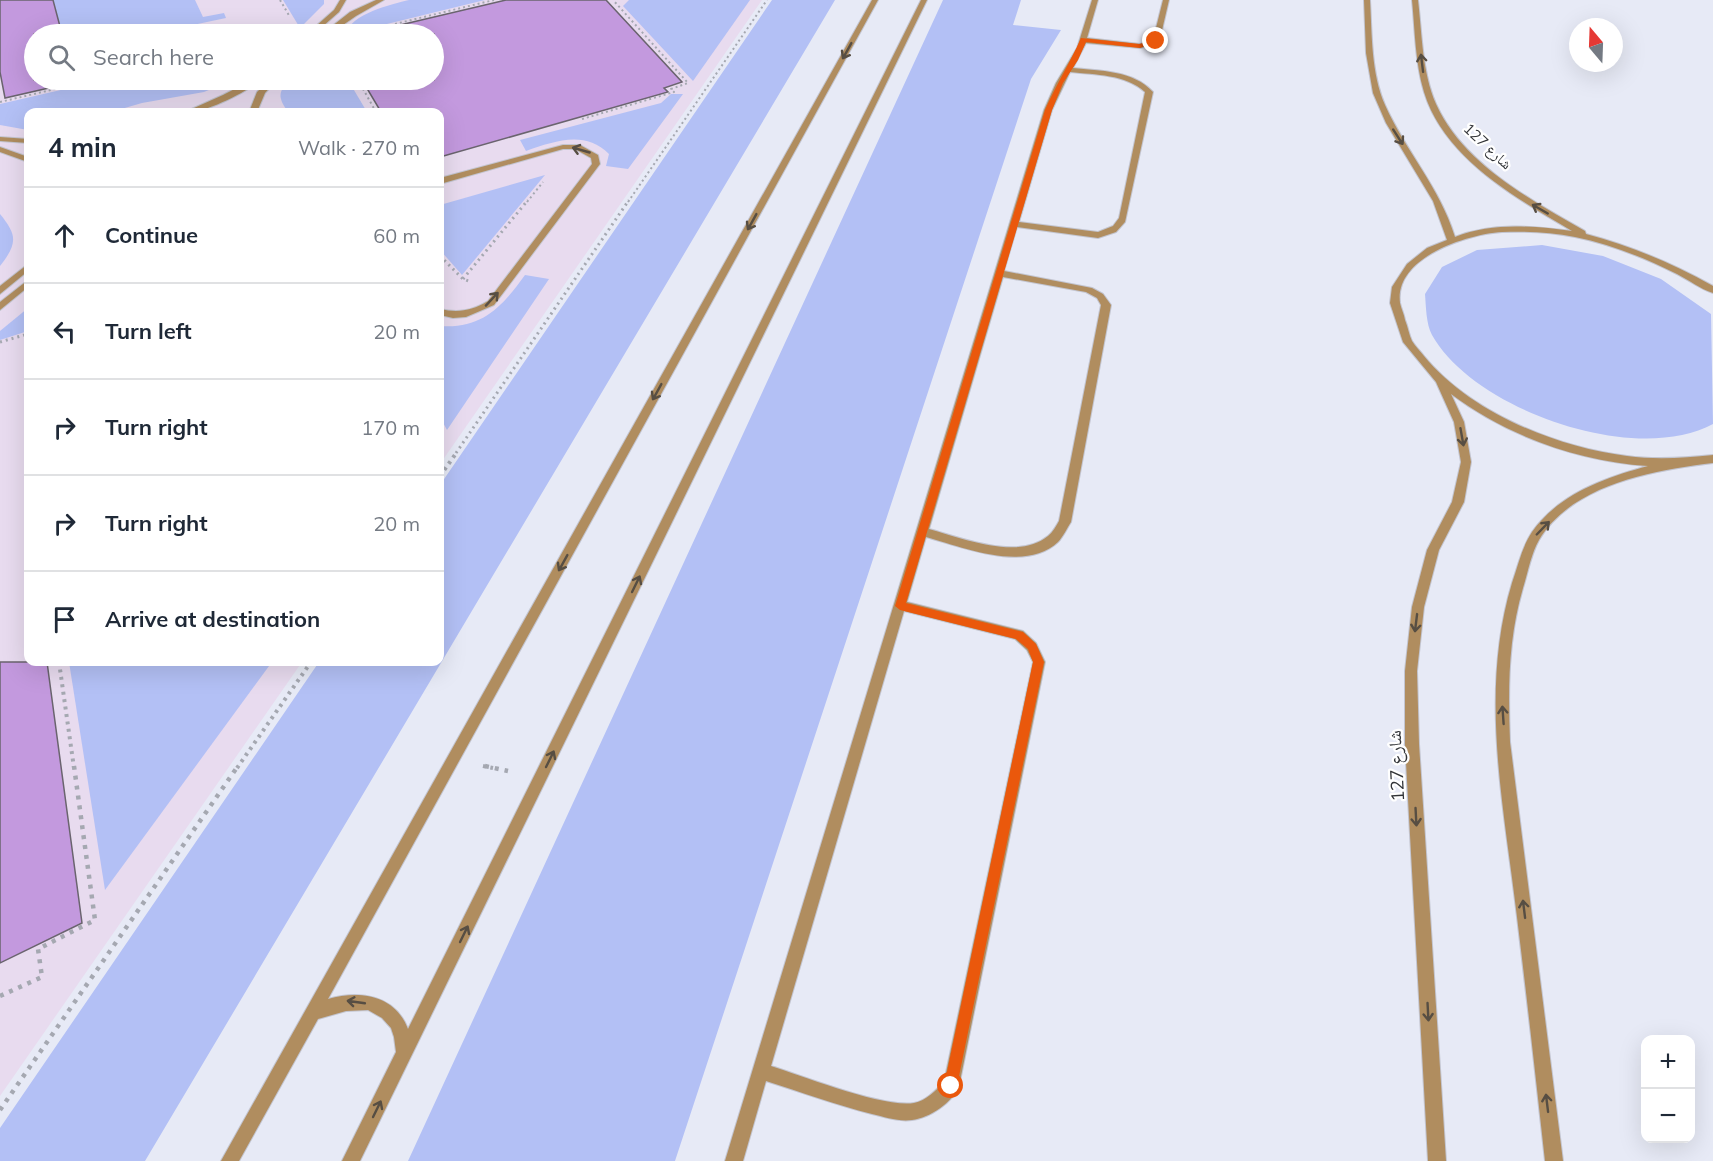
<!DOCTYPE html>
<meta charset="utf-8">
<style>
body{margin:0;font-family:Mulish,"Noto Naskh Arabic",sans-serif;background:#f6f6f7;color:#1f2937}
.controls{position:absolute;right:18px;bottom:18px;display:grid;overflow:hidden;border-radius:12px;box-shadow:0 6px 24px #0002}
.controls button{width:54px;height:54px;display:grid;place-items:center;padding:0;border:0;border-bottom:2px solid #e0e1e3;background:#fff;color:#1f2937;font:30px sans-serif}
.compass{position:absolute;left:1569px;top:18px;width:54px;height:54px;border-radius:50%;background:#fff;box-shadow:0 6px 24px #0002;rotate:341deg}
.stop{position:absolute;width:18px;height:18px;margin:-14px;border:4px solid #ea580c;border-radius:50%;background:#fff}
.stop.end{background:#ea580c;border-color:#fff;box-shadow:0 2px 6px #0008}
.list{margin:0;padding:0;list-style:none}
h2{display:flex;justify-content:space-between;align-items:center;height:78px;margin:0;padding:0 24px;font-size:26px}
h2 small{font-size:20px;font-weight:400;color:#747a83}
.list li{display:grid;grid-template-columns:39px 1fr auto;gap:18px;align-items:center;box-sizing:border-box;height:96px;padding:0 24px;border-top:2px solid #e0e1e3}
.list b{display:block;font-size:22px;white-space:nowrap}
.list em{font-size:20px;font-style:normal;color:#747a83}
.icon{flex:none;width:33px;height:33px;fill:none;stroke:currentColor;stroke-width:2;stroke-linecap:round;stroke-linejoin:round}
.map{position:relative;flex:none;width:1713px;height:1161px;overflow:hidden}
.search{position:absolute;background:#fff;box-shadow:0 6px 24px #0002;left:24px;top:24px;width:420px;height:66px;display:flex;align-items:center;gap:15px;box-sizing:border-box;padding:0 21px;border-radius:33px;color:#747a83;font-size:22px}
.panel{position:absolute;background:#fff;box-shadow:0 6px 24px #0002;left:24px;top:108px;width:420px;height:558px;border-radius:12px}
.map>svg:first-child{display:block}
.education{fill:#e8dbef;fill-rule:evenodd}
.green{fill:#b3c0f5}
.building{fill:#c399de;stroke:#6a646e;stroke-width:1.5}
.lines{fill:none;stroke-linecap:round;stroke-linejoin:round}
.minor-casing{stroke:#c3c5d0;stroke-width:2}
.tertiary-casing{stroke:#c3c5d0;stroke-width:2}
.path-far3{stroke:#a5a8b1;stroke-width:2;stroke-dasharray:2 3;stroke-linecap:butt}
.path-far2{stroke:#a5a8b1;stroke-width:3;stroke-dasharray:2 4;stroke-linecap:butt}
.path-far1{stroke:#a5a8b1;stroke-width:4;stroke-dasharray:3 4.5;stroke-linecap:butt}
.path{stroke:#a5a8b1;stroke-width:4.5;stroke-dasharray:4 6;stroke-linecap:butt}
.minor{fill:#b08d5f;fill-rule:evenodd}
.tertiary{fill:#b08d5f;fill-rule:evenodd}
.oneway{stroke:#574e43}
.route{fill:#ea580c}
.labels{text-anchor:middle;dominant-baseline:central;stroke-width:4.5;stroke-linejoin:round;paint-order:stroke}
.far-street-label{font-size:15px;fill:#313337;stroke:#fff}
.street-label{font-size:18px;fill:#313337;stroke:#fff}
</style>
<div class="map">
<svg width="1713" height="1161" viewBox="0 0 1713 1161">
<rect width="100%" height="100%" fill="#e7eaf6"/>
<path class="education" d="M0,0H762L440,464V112H28V662H302L0,1096ZM34,34H434V80H34Z"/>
<g class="green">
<polygon points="53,0 195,0 203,17 224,13 226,18 150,34 62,34"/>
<polygon points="283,0 324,0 324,4 300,28"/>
<path d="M409,0H485L346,34C350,14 392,4 409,0Z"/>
<polygon points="629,0 750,0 693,81 623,6"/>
<polygon points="772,0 835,0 145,1161 0,1161 0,1128 319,662 440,662 440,485"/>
<polygon points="943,0 1021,0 1013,25 1061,30 1031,79 675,1161 408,1161"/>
<polygon points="104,80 233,80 204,92 142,103 111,112 28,112 28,130 0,125 0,104"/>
<path d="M291,80H348L367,112H288C278,98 277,91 291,80Z"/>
<path d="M671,94H683L628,169L606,166L609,154C585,130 555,141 526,151L520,140L661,103Z"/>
<polygon points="545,175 462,275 440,250 440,205"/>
<path d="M0,214C17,235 18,243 0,266Z"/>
<path d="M1542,245L1603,256L1661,279L1711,314L1713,424C1635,466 1474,410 1432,335C1426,324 1426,306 1425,294L1442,267L1477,250Z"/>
<path d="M525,275L549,279L447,430L440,417V326C482,329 502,307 525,275Z"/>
<polygon points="28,308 28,331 0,340 0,331"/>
<polygon points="69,662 272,662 105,890"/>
</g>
<g class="building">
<polygon points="0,0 53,0 62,34 34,34 34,80 74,80 75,82 5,98 0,72"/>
<polygon points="506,0 606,0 682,82 664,88 668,92 440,157 440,112 381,112 362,80 434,80 434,34 362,34"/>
<polygon points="0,662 47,662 82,923 0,963"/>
</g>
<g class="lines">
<defs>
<g id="minor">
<polygon points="340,0 346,0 339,12 314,34 307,34 334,10"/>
<polygon points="376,0 384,0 356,16 330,34 322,34 350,12"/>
<path d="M1092,0H1098L1087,38L1140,44L1153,40L1163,0H1169L1159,43L1140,48L1086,43L1073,68C1100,71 1133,70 1153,92L1125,222L1116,232L1098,238L1017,227L1004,271L1092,288L1103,294L1111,305L1071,522C1067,528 1063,537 1058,542C1025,573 962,547 926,537L907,602L1023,631L1036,643L1045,662L959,1086C953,1102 930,1118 912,1120C899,1122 885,1117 872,1114C836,1105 801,1092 766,1081L743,1161H725L1044,110L1056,83L1077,48ZM1070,72C1096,75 1125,74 1145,92L1119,218L1113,226L1098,232L1019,222L1052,110ZM1003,277L1086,292L1097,298L1101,305L1059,521C1056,526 1053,532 1048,536C1018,561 962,538 929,529ZM904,611L1015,639L1027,650L1033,662L944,1082C936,1090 926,1101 914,1103C883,1108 803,1076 771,1066Z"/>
<path d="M252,80H261C246,92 204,114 185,112L223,95Z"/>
<polygon points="269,80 277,80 265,93 257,112 249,112 257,92"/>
<polygon points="0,137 28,139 28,143 0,141"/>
<path d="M563,145H580L598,155L600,164L494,305L466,317L453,318L440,315V309C458,313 471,311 488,301L592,164L591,158L575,149H563L440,184V178Z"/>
<polygon points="0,147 28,157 28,162 0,152"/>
<polygon points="28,264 28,271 0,294 0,286"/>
<polygon points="28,280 28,287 0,310 0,302"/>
</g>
<g id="tertiary">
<path d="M872,0H878L328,999C360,990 395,995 408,1029L921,0H927L360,1161H342L396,1052L394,1037L391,1028L382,1018L368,1010L346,1011L318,1019L239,1161H221Z"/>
<path d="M1364,0H1370C1372,35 1371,73 1385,105C1406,152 1439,186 1455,237C1492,222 1534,226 1572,231C1516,198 1444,158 1424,92C1415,62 1415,30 1412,0H1418C1422,34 1422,72 1436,104C1463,164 1531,200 1585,231L1586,234C1631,246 1672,263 1713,286V293C1700,289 1689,280 1677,274C1645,258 1610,244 1575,237C1551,232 1526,231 1502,232C1468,234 1394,257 1400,303C1401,308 1404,314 1405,320C1408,327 1409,335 1412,341C1415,346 1420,351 1424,356C1470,412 1555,447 1627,456C1656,460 1684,458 1713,455V463C1655,470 1572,484 1539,540C1531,554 1528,572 1523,588C1508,639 1508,689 1510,742L1563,1161H1545C1536,1080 1527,998 1517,917C1504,806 1479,693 1512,583C1518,566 1522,547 1532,532C1559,494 1604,478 1648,466C1578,461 1507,436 1451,394L1464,422L1471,462L1464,502L1439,550L1424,607L1417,671L1419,744L1446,1161H1428L1405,744V671L1412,607L1427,550L1452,502L1461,462L1454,422L1436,382L1403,342L1390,303L1392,287L1407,264L1427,248L1447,240L1433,201L1386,123L1373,93L1366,53Z"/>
</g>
</defs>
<use href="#minor" class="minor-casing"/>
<use href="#tertiary" class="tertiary-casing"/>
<g class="path-far3">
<polyline points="280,0 290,17"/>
<polyline points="395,24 494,0"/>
<polyline points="358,80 376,112"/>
<polyline points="0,102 93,80"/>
<polyline points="582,119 674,92 671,89 688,83 613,0"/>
<polyline points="527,202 543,182"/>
<polyline points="628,202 767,0"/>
</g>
<g class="path-far2">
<polyline points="440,256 463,279 471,282"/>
<polyline points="463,279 528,200"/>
<polyline points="0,342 28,334"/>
<polyline points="456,453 629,200"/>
</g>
<g class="path-far1">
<polyline points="440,476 457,452"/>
<polyline points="59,662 74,768"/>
<polyline points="483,766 493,768"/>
<polyline points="237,768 311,662"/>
</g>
<g class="path">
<polyline points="485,766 508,771"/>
<polyline points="0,996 42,977 38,949 95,920 74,766"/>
<polyline points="0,1110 238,766"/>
</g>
<use href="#minor" class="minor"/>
<use href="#tertiary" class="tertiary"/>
</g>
<defs><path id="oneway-shaft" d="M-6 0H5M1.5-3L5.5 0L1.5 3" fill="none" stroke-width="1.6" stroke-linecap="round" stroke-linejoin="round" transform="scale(1.5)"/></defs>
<g class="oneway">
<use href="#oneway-shaft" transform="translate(847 51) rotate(119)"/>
<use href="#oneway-shaft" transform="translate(1422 63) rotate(-97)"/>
<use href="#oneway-shaft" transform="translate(1398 137) rotate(57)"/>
<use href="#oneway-shaft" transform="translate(581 150) rotate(-164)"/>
<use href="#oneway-shaft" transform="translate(1540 209) rotate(-150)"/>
<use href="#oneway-shaft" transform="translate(752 222) rotate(119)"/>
<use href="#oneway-shaft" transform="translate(492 299) rotate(-47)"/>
<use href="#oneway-shaft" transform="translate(657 392) rotate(119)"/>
<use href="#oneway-shaft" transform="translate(1462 437) rotate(80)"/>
<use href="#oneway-shaft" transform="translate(1543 528) rotate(-46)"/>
<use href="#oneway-shaft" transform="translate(563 563) rotate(119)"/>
<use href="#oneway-shaft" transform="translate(636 584) rotate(-64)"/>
<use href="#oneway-shaft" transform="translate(1416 623) rotate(97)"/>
<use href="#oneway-shaft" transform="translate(1503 715) rotate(-94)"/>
<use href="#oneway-shaft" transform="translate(550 759) rotate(-64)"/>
<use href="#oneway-shaft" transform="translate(1416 817) rotate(87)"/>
<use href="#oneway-shaft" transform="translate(1524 909) rotate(-97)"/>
<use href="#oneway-shaft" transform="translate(464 934) rotate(-64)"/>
<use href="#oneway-shaft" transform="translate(356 1002) rotate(-172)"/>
<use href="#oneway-shaft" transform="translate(1428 1012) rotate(87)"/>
<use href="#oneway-shaft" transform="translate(1547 1103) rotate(-97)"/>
<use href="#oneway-shaft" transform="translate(377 1109) rotate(-64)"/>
</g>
<path class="route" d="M1081,38L1139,44L1156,40L1159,41L1140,48L1086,42L1078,60L1063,83L1052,110L906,603L1023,632L1036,644L1044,662L957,1086L951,1093L944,1086L1033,662L1028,649L1016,639L900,610L895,606L1045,110C1056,85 1070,63 1081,38Z"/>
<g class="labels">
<g class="far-street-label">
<text transform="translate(1488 146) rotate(43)">شارع 127</text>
</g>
<g class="street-label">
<text transform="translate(1396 766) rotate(-93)">شارع 127</text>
</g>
</g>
</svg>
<div class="controls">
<button>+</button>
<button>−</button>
</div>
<svg class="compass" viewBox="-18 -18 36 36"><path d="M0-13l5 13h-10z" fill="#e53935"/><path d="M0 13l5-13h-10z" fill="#747a83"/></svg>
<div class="stop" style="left:951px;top:1086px"></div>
<div class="stop end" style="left:1156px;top:41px"></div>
<div class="search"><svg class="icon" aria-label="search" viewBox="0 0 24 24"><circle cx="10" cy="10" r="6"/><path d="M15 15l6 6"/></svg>Search here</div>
<section class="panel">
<h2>4 min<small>Walk · 270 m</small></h2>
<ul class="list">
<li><svg class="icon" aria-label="ahead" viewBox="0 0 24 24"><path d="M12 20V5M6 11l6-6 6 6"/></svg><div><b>Continue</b></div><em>60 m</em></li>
<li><svg class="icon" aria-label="left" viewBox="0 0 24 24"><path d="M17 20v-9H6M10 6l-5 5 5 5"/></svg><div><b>Turn left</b></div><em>20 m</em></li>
<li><svg class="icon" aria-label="right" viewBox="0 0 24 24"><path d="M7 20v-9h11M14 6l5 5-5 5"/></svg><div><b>Turn right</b></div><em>170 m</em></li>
<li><svg class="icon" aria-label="right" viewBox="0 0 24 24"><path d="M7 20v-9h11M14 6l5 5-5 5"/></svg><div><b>Turn right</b></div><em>20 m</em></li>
<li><svg class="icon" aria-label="arrive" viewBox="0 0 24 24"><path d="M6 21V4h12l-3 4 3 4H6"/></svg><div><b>Arrive at destination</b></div></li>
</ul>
</section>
</div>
